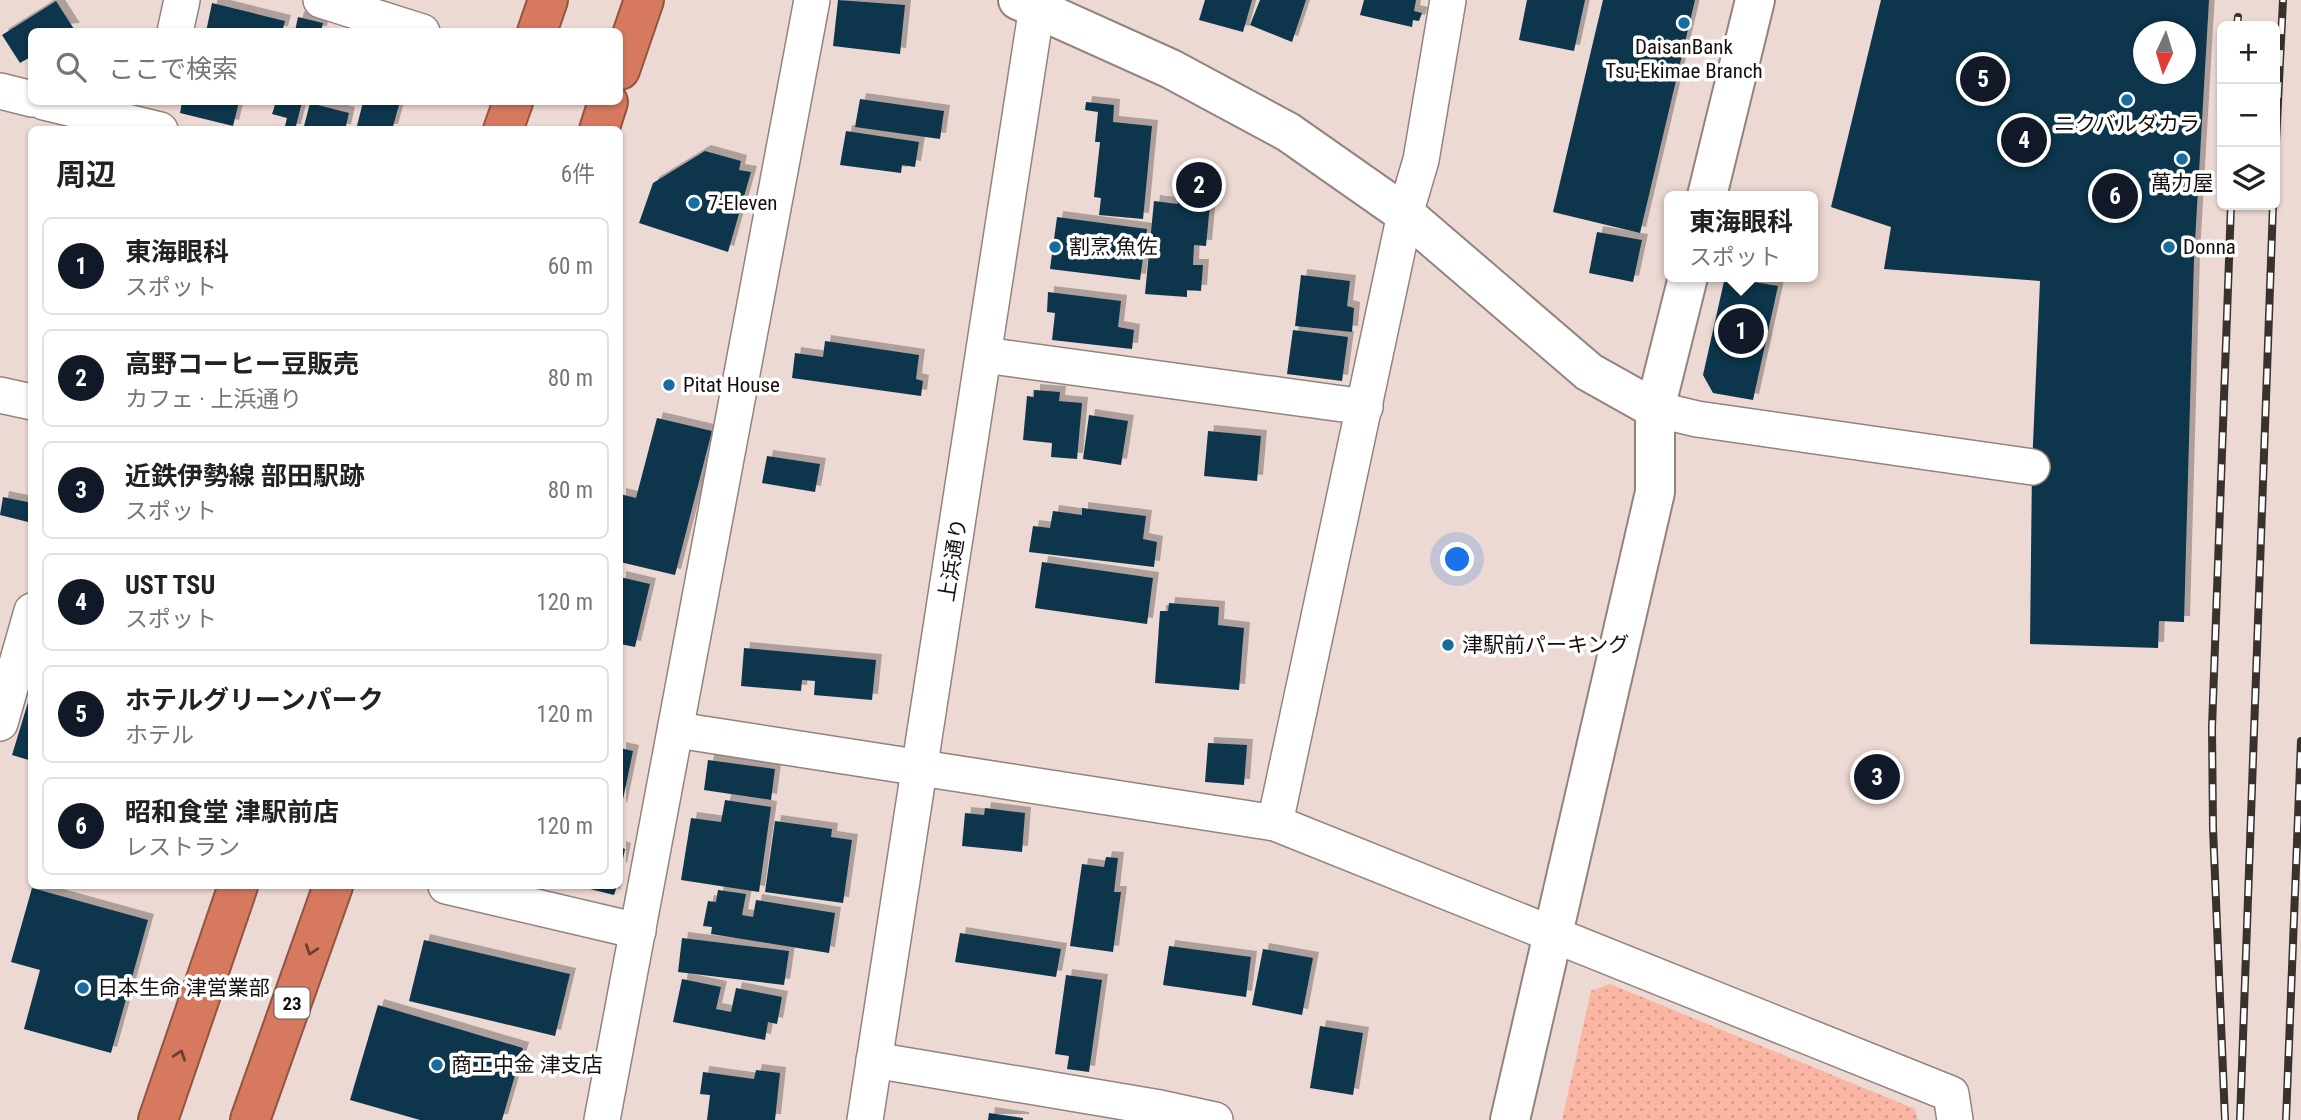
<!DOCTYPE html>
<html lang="ja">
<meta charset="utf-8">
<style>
body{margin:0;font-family:"Roboto Condensed","Noto Sans JP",sans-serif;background:#f6f6f6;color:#222}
.controls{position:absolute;right:21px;top:21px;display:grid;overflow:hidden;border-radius:10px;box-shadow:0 2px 5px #0004}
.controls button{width:63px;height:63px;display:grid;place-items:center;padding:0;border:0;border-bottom:2px solid #e0e0e0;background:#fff;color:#222;font:35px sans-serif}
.compass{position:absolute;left:2133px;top:21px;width:63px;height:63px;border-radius:50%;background:#fff;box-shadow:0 2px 5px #0004;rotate:184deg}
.you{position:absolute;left:1458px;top:560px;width:24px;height:24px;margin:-18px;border:5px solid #fff;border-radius:50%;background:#1a73e8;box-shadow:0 0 0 10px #1a73e833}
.badge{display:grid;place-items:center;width:46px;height:46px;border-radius:50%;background:#111827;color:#fff;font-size:23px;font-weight:700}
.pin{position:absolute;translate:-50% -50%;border:4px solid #fff;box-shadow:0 2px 7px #0006}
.popup{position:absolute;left:1664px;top:191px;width:154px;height:91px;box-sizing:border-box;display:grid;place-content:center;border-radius:10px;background:#fff;filter:drop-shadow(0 2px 5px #0005);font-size:23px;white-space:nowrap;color:#767676}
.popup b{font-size:26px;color:#222}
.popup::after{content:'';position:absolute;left:50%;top:100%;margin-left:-14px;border:14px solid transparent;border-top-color:#fff}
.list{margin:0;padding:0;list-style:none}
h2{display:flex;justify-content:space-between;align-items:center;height:91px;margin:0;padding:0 28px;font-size:30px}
h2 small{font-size:23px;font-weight:400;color:#767676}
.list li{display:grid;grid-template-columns:46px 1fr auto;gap:21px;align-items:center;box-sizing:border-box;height:98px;margin:0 14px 14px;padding:0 14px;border:2px solid #e0e0e0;border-radius:10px}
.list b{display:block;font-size:26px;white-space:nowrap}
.list p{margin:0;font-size:23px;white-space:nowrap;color:#767676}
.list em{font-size:23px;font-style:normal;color:#767676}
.icon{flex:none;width:38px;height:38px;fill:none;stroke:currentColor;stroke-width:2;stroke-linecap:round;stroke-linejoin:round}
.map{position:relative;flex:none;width:2301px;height:1120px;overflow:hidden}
.search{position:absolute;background:#fff;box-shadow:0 2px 5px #0004;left:28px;top:28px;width:595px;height:77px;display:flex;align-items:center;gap:18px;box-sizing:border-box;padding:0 24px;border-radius:10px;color:#767676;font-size:26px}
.panel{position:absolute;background:#fff;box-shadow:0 2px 5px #0004;left:28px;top:126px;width:595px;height:763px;border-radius:10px}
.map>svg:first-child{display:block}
.green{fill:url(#green-dots)}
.building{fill:#10354c;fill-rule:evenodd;filter:url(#shadow)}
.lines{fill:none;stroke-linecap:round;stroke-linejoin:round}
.street-casing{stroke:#94827d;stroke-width:38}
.secondary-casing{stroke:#94827d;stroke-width:42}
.highway-casing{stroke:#925442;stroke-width:42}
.street{stroke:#fff;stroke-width:35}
.secondary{stroke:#fff;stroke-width:38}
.highway{stroke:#d6795e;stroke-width:38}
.rail-casing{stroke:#39312e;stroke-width:8}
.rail{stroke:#fff;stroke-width:5;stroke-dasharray:16;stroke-linecap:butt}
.oneway{stroke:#6c3f31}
.poi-dot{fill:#176e9e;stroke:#fff;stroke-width:2.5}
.labels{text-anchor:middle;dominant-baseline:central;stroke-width:7;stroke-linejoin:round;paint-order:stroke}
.shield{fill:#fff;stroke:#5b5756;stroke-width:2}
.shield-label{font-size:19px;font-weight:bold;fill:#150f0d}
.poi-label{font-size:21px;fill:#150f0d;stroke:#fff;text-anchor:start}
.street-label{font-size:21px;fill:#150f0d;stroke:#fff}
</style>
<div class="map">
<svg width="2301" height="1120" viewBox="0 0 2301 1120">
<defs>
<pattern id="green-dots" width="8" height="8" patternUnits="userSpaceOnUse" patternTransform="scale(1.75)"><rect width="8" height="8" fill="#fab6a2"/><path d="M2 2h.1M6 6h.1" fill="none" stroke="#d59b8a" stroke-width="1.8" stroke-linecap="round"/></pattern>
<filter id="shadow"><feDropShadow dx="6" dy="-6" stdDeviation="0" flood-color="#0004"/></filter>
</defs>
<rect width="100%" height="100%" fill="#edd9d3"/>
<polygon class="green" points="1610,984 1915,1109 1918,1120 1562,1120 1591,991"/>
<g class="building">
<polygon points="838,0 905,5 900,54 833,46"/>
<polygon points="1205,0 1252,0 1243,32 1199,20"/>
<polygon points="1260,0 1306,0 1292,42 1250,25"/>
<polygon points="1364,0 1416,0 1414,11 1422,13 1419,21 1413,20 1412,27 1360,15"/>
<polygon points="1527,0 1585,0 1574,51 1519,40"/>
<polygon points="1603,0 1695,0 1640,233 1553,212"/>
<path d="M1881,0H2209L2194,259L2184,622L2159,621L2158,648L2030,644L2032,467L2040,281L1884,269L1891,227L1831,207ZM2144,32H2186V74H2144Z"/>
<polygon points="56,1 74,29 32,32 32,56 20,63 2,35"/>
<polygon points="212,3 285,21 282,32 206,32"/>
<polygon points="298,17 323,23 321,32 295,31"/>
<polygon points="860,99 944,111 940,139 855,127"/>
<polygon points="182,102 239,102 233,126 180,113"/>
<polygon points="276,102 302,102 295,130 284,130 287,118 272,114"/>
<polygon points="363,102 399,105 392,130 356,130"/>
<polygon points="1086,102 1114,105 1113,122 1152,126 1143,219 1099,215 1101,198 1094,197 1100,142 1095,142 1098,112 1085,110"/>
<polygon points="310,103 349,113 345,130 303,130"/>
<polygon points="846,131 919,142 915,167 902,165 901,173 840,165"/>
<polygon points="705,151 741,161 739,170 751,172 728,252 639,223 653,183"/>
<polygon points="1179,192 1211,194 1206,246 1194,245 1193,265 1203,265 1201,291 1187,290 1187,297 1145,294 1154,201 1178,204"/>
<polygon points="1057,217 1147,229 1140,280 1050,269"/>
<polygon points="1597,232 1642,240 1633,282 1589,273"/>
<polygon points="1301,275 1350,281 1347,306 1354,308 1352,332 1295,326"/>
<polygon points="1725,277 1778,286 1753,400 1713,393 1703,375"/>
<polygon points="1048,292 1121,301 1118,327 1134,330 1132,349 1052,340 1055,313 1047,312"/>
<polygon points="1293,330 1348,337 1342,381 1287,374"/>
<polygon points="825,341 919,355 916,379 923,381 921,396 792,378 795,353 823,357"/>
<polygon points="1034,390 1060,392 1059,401 1082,403 1077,459 1051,457 1052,443 1023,440 1027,396 1034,397"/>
<polygon points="1089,415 1128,421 1121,465 1083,459"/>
<polygon points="657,418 712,431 675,575 620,562 620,494 636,498"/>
<polygon points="1208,431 1261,436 1257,481 1204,476"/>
<polygon points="767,456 820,464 815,492 762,483"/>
<polygon points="3,497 32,503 32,523 0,515"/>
<polygon points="1082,508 1146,516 1143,539 1157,542 1154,567 1029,552 1033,526 1050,528 1053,511 1082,515"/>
<polygon points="1042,562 1153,578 1147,624 1035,608"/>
<polygon points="620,577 650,584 635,647 620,644"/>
<polygon points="1169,603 1219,607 1218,625 1244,628 1239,690 1155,683 1160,611 1168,611"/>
<polygon points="744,648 876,660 872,700 814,695 815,681 802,680 801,691 741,686"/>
<polygon points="29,699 32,700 32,761 12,755"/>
<polygon points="1208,743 1247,745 1244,785 1205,782"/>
<polygon points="620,748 633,751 621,809 620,808"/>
<polygon points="708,760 775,769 771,800 704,790"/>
<polygon points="725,800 771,807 759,892 681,880 691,818 721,822"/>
<polygon points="985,808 1025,813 1022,852 962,846 965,813 984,815"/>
<polygon points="775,821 832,829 831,837 852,840 843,903 765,892"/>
<polygon points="620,847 625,849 621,869 620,869"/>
<polygon points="1106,857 1118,858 1114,892 1121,892 1113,952 1070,946 1082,864 1104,867"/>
<polygon points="578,886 617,886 614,895"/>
<polygon points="32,888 148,920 111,1053 24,1029 40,970 11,962"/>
<polygon points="718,890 746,894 742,915 753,917 756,900 835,913 829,953 711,934 712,927 703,926 708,901 716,902"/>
<polygon points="960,933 1061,949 1056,977 955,962"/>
<polygon points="682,938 789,951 784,985 678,972"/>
<polygon points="424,940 570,974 555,1036 409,1001"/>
<polygon points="1169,946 1251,957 1246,997 1163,985"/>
<polygon points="1263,949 1313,958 1302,1015 1252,1005"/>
<polygon points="1066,975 1102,980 1089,1072 1067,1069 1069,1056 1055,1054"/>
<polygon points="682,979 721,987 716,1009 731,1012 736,988 782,997 777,1024 768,1022 765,1040 673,1022"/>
<polygon points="378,1005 523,1048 502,1120 420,1120 350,1100"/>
<polygon points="1320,1026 1363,1033 1353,1095 1310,1088"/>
<polygon points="756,1070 780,1073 775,1120 707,1120 710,1095 700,1094 703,1072 754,1079"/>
<polygon points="989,1113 1023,1118 1023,1120 988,1120"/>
</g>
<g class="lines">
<defs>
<g id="street">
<polyline points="321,0 422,32"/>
<polyline points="175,32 182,0"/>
<polyline points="0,91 32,99"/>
<polyline points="44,102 160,130"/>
<polyline points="984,355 1365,407"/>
<polyline points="0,395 32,402"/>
<polyline points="1655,409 1697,419 2032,467"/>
<polyline points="0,723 32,611"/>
<polyline points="677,730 1275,823 1951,1094 1955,1120"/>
<polyline points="1275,823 1405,214 1421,160 1448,0"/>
<polyline points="446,886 638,931"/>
<polyline points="874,1060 1160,1108 1215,1120"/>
<polyline points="602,1120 812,0"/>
<polyline points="865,1120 1038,0"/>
</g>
<g id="secondary">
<polyline points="1018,0 1171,69 1288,132 1405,214 1589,372 1655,409"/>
<polyline points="1707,196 1755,0"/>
<polyline points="1510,1120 1655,492 1655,409 1688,277"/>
</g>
<g id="highway">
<polyline points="537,32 548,0"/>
<polyline points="620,70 644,0"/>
<polyline points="503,130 513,102"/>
<polyline points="599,130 608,102"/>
<polyline points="158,1120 238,886"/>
<polyline points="250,1120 333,886"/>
</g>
</defs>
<use href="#street" class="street-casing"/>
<use href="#secondary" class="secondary-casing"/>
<use href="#highway" class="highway-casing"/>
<use href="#street" class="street"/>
<use href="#secondary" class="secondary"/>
<use href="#highway" class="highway"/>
<defs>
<g id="rail">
<polyline points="2237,26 2238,17"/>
<polyline points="2275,162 2283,0"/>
<polyline points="2225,1120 2213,828 2212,728 2231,205"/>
<polyline points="2240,1120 2273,205"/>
<polyline points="2286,1120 2301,741"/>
</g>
</defs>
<use href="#rail" class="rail-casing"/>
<use href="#rail" class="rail"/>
</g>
<defs><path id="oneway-chevron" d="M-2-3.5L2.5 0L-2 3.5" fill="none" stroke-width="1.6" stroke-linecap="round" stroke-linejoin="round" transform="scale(1.75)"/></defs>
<g class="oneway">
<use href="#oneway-chevron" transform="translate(311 950) rotate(109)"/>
<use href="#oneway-chevron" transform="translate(180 1055) rotate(-71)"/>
</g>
<g class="poi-dot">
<circle cx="1684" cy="23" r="7"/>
<circle cx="2127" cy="100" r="7"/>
<circle cx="2182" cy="159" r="7"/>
<circle cx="694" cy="203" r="7"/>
<circle cx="1055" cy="247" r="7"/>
<circle cx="2169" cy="247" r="7"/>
<circle cx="669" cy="385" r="7"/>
<circle cx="1448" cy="645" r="7"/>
<circle cx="83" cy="988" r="7"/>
<circle cx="437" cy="1065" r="7"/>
</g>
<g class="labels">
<rect class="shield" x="274.5" y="987.5" width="35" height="31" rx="5"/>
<g class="shield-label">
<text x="292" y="1003">23</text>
</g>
<g class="poi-label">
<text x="1684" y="47" text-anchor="middle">DaisanBank<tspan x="1684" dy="24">Tsu-Ekimae Branch</tspan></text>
<text x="2127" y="124" text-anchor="middle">ニクバルダカラ</text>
<text x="2182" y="183" text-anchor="middle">萬力屋</text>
<text x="708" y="203">7-Eleven</text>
<text x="1069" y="247">割烹 魚佐</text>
<text x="2183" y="247">Donna</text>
<text x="683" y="385">Pitat House</text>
<text x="1462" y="645">津駅前パーキング</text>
<text x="97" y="988">日本生命 津営業部</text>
<text x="451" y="1065">商工中金 津支店</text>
</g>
<g class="street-label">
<text transform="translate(953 560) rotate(-81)">上浜通り</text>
</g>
</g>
</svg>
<div class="controls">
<button>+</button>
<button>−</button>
<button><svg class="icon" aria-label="layers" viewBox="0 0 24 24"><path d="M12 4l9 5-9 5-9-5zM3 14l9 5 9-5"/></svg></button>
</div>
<svg class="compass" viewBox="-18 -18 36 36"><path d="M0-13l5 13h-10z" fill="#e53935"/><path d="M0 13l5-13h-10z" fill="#767676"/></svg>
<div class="you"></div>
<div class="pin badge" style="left:1741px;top:331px">1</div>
<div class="popup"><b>東海眼科</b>スポット</div>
<div class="pin badge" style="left:1199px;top:185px">2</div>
<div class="pin badge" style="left:1877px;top:777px">3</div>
<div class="pin badge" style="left:2024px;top:140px">4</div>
<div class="pin badge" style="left:1983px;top:79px">5</div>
<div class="pin badge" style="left:2115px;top:196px">6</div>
<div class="search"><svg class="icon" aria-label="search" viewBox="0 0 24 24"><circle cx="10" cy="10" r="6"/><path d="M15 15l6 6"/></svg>ここで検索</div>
<section class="panel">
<h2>周辺<small>6件</small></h2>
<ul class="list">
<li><span class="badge">1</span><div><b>東海眼科</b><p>スポット</p></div><em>60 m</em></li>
<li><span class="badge">2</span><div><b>高野コーヒー豆販売</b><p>カフェ · 上浜通り</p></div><em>80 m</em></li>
<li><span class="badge">3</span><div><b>近鉄伊勢線 部田駅跡</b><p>スポット</p></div><em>80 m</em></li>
<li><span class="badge">4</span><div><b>UST TSU</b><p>スポット</p></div><em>120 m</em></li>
<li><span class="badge">5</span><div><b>ホテルグリーンパーク</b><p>ホテル</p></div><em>120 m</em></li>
<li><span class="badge">6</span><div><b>昭和食堂 津駅前店</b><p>レストラン</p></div><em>120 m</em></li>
</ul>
</section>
</div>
